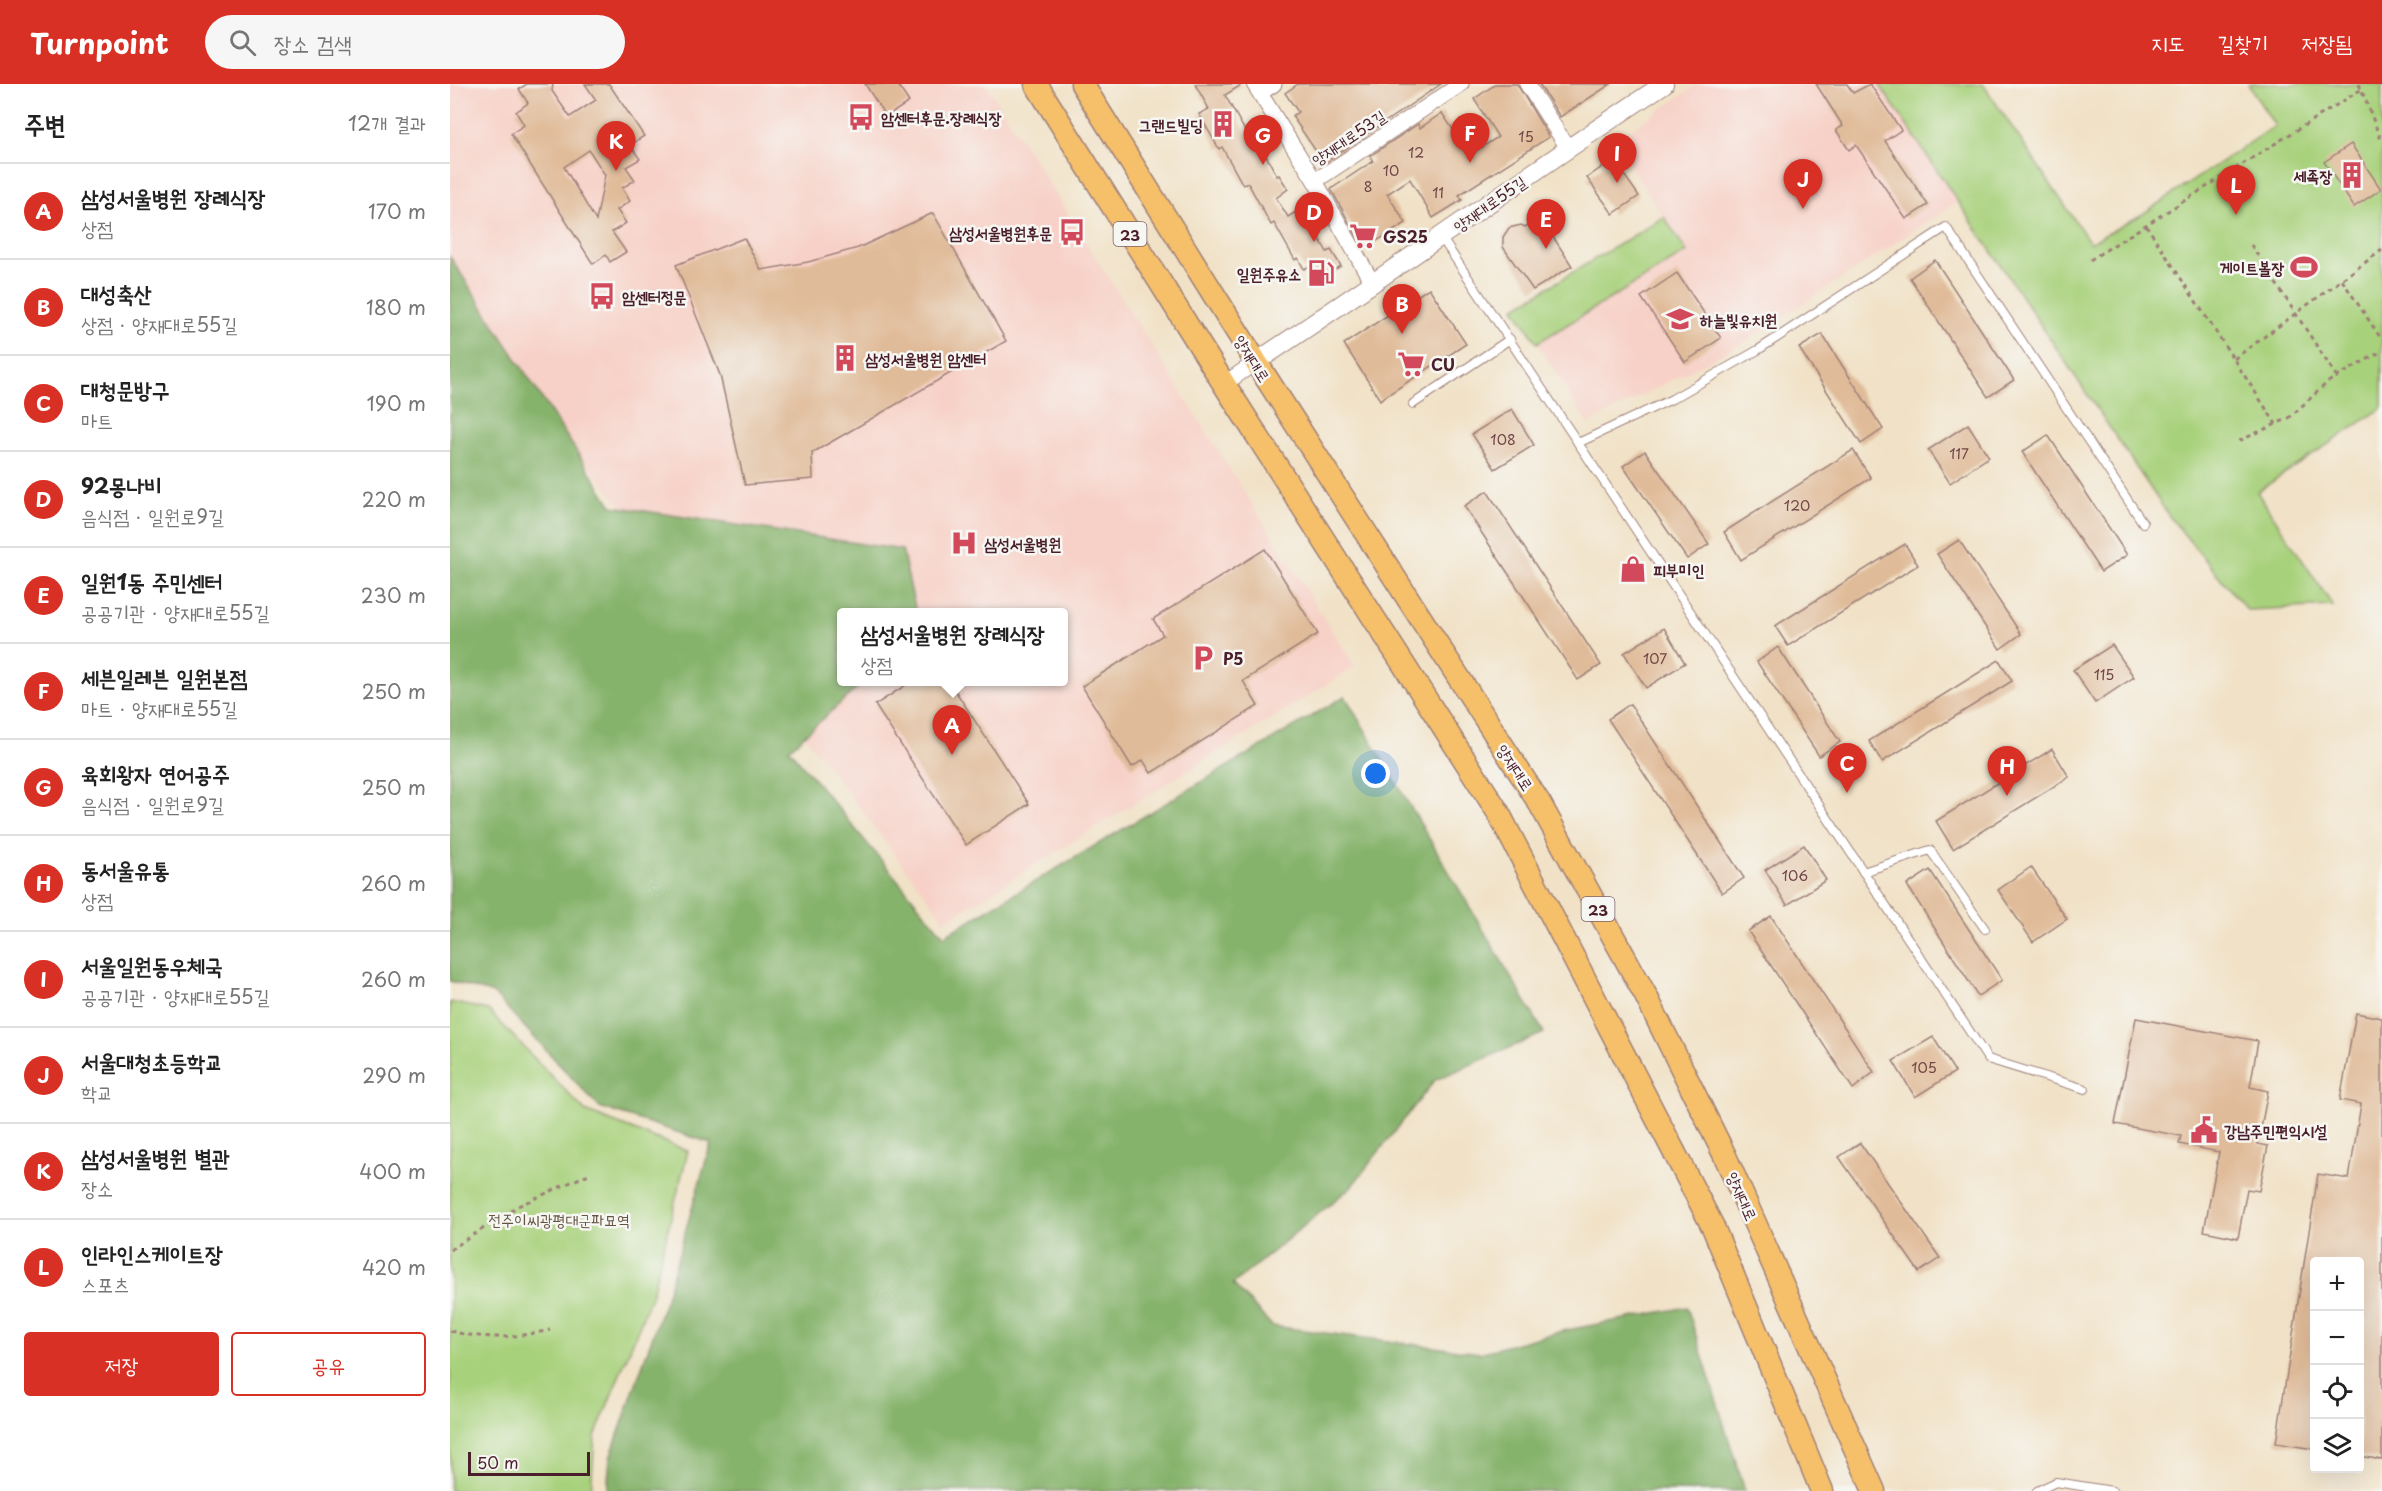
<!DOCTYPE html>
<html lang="ko">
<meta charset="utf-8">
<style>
body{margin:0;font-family:"Playpen Sans","Poor Story",sans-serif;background:#f6f6f6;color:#222}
.controls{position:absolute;right:18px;bottom:18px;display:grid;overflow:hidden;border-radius:6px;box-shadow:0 6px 24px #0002}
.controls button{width:54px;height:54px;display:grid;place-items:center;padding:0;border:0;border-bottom:2px solid #e0e0e0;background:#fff;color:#222;font:30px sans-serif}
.scale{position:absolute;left:18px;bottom:15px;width:122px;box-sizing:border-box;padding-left:6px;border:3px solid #4a1f2b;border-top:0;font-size:16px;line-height:21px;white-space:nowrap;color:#4a1f2b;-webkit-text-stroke:4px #f6f6f2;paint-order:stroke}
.you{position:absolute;left:926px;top:690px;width:21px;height:21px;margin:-15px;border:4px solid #fff;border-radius:50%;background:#1a73e8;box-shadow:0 0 0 9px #1a73e833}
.badge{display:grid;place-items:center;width:39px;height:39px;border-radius:50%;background:#d93025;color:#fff;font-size:20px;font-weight:700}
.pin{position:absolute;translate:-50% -50px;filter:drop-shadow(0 2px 3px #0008)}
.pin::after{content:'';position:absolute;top:32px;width:21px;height:18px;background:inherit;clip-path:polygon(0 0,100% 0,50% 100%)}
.popup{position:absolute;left:387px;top:524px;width:231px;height:78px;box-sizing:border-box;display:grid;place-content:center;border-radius:6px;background:#fff;filter:drop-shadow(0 2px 4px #0005);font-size:20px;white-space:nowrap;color:#767676}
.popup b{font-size:22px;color:#222}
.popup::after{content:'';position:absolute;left:50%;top:100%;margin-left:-12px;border:12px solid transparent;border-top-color:#fff}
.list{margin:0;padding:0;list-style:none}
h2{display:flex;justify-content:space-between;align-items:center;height:78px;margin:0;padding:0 24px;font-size:26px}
h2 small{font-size:20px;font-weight:400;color:#767676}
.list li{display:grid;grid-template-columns:39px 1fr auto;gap:18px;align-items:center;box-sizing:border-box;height:96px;padding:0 24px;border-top:2px solid #e0e0e0}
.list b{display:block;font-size:22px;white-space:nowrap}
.list p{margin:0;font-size:20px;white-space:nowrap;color:#767676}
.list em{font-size:20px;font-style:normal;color:#767676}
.actions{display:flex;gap:12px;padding:18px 24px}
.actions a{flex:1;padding:14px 0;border:2px solid #d93025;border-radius:6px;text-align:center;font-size:21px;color:#d93025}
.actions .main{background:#d93025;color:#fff}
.icon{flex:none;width:33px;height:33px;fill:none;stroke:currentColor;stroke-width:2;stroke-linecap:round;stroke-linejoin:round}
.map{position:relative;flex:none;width:1932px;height:1407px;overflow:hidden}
header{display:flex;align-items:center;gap:36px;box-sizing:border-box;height:84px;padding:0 30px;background:#d93025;color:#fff}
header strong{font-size:28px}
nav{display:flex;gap:33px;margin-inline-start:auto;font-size:21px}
.search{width:420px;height:54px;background:#f6f6f6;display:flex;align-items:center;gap:15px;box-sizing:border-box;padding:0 21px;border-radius:33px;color:#767676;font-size:22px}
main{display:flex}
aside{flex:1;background:#fff}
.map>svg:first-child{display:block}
.built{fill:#f7d1c7;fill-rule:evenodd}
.green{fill:#a8d17c;stroke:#797854;stroke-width:1.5}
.forest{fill:#86b36c;stroke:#68694c;stroke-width:1.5}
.building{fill:#e0bb99;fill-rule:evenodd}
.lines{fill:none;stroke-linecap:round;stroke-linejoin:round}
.service-casing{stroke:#9e8079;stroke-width:10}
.minor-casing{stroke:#9e8079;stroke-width:17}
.tertiary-casing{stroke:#9e8079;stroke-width:20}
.primary-casing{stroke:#9e8079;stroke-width:25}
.path{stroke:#9e8079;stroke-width:3;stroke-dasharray:4.5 4.5;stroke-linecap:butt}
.service{stroke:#fff;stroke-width:8}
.minor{stroke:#fff;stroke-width:15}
.tertiary{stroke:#fff;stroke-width:18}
.primary{stroke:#f6c06b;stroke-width:22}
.labels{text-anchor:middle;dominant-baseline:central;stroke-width:5;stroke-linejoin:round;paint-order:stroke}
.number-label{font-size:14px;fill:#704646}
.shield{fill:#f6f6f2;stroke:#7e6067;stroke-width:1.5}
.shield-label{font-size:15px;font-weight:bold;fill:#4a1f2b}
.poi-label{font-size:16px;font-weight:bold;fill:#4a1f2b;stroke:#f6f6f2;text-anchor:start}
.street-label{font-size:16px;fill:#4a1f2b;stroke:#f6f6f2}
.park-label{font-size:16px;fill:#665443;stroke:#f6f6f2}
</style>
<header>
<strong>Turnpoint</strong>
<div class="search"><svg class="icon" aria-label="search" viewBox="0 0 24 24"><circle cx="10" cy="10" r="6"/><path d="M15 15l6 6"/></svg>장소 검색</div>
<nav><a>지도</a><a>길찾기</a><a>저장됨</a></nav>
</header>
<main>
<aside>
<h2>주변<small>12개 결과</small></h2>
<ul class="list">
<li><span class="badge">A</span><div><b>삼성서울병원 장례식장</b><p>상점</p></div><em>170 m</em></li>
<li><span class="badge">B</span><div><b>대성축산</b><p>상점 · 양재대로55길</p></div><em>180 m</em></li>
<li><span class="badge">C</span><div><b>대청문방구</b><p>마트</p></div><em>190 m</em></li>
<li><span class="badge">D</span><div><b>92몽나비</b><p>음식점 · 일원로9길</p></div><em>220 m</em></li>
<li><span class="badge">E</span><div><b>일원1동 주민센터</b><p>공공기관 · 양재대로55길</p></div><em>230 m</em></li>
<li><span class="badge">F</span><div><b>세븐일레븐 일원본점</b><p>마트 · 양재대로55길</p></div><em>250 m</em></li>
<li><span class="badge">G</span><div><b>육회왕자 연어공주</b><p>음식점 · 일원로9길</p></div><em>250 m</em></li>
<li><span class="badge">H</span><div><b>동서울유통</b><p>상점</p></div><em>260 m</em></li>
<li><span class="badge">I</span><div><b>서울일원동우체국</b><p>공공기관 · 양재대로55길</p></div><em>260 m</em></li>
<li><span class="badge">J</span><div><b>서울대청초등학교</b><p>학교</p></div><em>290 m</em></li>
<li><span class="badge">K</span><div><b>삼성서울병원 별관</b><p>장소</p></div><em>400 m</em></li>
<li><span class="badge">L</span><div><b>인라인스케이트장</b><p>스포츠</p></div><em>420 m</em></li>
</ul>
<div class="actions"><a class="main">저장</a><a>공유</a></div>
</aside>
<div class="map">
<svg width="1932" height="1407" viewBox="0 0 1932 1407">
<rect width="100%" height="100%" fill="#f6f6f2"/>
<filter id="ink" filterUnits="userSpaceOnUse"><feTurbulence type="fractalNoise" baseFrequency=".0167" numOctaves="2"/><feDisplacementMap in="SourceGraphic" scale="12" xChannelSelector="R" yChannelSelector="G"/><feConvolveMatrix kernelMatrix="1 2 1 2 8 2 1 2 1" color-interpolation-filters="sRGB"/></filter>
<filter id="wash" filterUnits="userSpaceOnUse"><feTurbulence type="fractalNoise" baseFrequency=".008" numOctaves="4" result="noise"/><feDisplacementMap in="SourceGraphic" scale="24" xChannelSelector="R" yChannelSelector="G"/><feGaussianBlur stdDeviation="1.35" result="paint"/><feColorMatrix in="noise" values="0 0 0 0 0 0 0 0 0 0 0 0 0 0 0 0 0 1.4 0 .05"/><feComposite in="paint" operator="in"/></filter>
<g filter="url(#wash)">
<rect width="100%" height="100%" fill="#f1e2c7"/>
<g class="built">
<path d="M0,0H536L905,583L495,837L342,635L145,389L0,223ZM391,528H613V598H391Z"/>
<polygon points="1248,0 1429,0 1509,117 1295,258 1138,340 1087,259 1236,168 1164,57"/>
</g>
<g class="green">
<polygon points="1429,0 1533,0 1640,159 1691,131 1825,42 1798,0 1932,0 1932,324 1807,408 1883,522 1797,526 1719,432"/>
<polygon points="1214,133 1237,168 1087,259 1064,224"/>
<polygon points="0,918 38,926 135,1027 238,1067 201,1213 145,1352 141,1407 0,1407"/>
</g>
<polygon class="forest" points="0,173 162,422 452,466 466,528 391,528 391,598 414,598 339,665 494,852 895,612 1094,949 985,996 901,1103 783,1200 822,1242 1030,1269 1112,1247 1237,1223 1295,1407 157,1407 160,1374 216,1214 261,1059 149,1023 44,910 0,897"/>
<g id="blocks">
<g class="building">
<path d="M77,0H103L102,7L120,33L146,16L135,0H159L194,52L180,61L190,75L176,83L185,96L172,104L180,117L167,126L176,139L162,148L176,168L160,178L156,171L143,180L61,50L74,41L66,28L78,19L69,5ZM139,66L155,91L146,137L114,83Z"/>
<polygon points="415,0 447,0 459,18 436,33"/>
<polygon points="745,0 793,0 775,11 799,54 808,66 812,64 827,92 829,91 838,105 826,114 838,133 849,126 853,126 877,168 881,166 891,182 869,196 860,182 854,185 848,174 845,176 824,139 821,141 798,99 793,101 772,63 769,65 749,30 759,25"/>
<polygon points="848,0 991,0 874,79 842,32 848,28 835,9"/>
<polygon points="1046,0 1067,0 1099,53 1009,111 1012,116 983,134 960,95 937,110 956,139 914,165 881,105 923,77 920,72 968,40 970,44 992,29 1020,71 1048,53 1024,15"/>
<polygon points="1089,0 1161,0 1110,33"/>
<polygon points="1366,0 1397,0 1403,9 1420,0 1451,46 1435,57 1478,121 1456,135 1406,61 1399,66 1386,46 1393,42"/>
<polygon points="1901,60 1931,105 1904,123 1874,78"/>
<polygon points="1163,75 1189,112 1163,130 1137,94"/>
<polygon points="483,129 556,257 362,369 363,395 295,401 270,291 226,181 294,154 311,186 358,178 408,164"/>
<polygon points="1091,134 1122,182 1083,206 1053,163 1053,153 1059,144 1071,141 1075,143"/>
<polygon points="1485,176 1564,296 1538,313 1460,194"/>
<polygon points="1227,189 1271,254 1235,278 1191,213"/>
<polygon points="979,204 1016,260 930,316 894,260"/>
<polygon points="1372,250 1433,345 1411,360 1349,264"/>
<polygon points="1062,325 1084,361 1045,385 1022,350"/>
<polygon points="1518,340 1539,373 1500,399 1478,366"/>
<polygon points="1598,351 1677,471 1651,488 1572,368"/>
<polygon points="1403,366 1421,394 1291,476 1274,448"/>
<polygon points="1195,367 1259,460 1237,475 1173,382"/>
<polygon points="1037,407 1151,581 1128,596 1014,422"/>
<polygon points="1509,456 1571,550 1550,565 1487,470"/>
<polygon points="1455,460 1468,481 1338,562 1325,542"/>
<polygon points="815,465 868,550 793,597 808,622 701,689 693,676 682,683 632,602 713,551 703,535"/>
<polygon points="1214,544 1235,579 1196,604 1174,569"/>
<polygon points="1662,561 1684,593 1645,619 1623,586"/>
<polygon points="1328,563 1390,658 1369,672 1307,578"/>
<polygon points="1549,576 1562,597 1432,678 1419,657"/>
<polygon points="462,597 499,597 579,720 516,761 425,621"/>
<polygon points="1180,620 1294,794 1272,809 1158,635"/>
<polygon points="1602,665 1619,693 1503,765 1486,737"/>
<polygon points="1354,761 1376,796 1337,821 1315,786"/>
<polygon points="1581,783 1617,835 1583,858 1548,806"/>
<polygon points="1480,786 1552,896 1528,912 1457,801"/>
<polygon points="1321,832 1424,988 1403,1005 1298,847"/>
<polygon points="1906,929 1932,934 1932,1376 1910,1372 1910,1178 1864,1178 1864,1365 1826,1359 1868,1090 1899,1095 1911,1020 1890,1016"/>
<polygon points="1686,934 1808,957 1800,1003 1818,1007 1808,1060 1818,1062 1809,1107 1797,1105 1788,1154 1754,1147 1769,1068 1729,1060 1731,1052 1665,1040"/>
<polygon points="1483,953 1505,988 1465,1013 1443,977"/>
<polygon points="1410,1059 1490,1174 1469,1188 1389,1073"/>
</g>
</g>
</g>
<g filter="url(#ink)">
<use href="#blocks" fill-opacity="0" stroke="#9e8079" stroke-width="1.5"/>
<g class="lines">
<defs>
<g id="service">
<polyline points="991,153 1538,975 1635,1005"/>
<polyline points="963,320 1060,255"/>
<polyline points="1128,359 1222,315 1308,266 1496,143 1693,439"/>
<polyline points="1413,788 1480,766 1535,845"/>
<polyline points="1587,1407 1606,1398 1662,1407"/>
</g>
<g id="minor">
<polyline points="804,0 865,97 923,200"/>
<polyline points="1077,0 1118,64"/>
<polyline points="810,9 824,0"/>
<polyline points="865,97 1011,0"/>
<polyline points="774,300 806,278"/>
</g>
<path id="tertiary" d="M806,278C943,187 1077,91 1214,0"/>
<g id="primary">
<polyline points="586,0 774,300 1048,728 1263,1143 1372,1407"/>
<polyline points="632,0 806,278 1090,720 1196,912 1275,1072 1424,1407"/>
</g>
</defs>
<use href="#service" class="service-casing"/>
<use href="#minor" class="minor-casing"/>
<use href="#tertiary" class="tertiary-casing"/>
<use href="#primary" class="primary-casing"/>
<g class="path">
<polyline points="1909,0 1932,58"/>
<polyline points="1930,0 1932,3"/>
<polyline points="1696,141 1826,340"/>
<polyline points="1801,161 1887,293"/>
<polyline points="1640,176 1912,5"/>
<polyline points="1892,196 1932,256"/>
<polyline points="1784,275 1932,166"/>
<polyline points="1789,357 1839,334 1878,298 1932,267"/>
<polyline points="0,1166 68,1122 141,1089"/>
<path d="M0,1247C36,1256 64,1254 100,1246"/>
</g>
<use href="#service" class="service"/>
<use href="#minor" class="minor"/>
<use href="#tertiary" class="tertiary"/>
<use href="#primary" class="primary"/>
</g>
</g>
<defs>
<symbol id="bus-bare" viewBox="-9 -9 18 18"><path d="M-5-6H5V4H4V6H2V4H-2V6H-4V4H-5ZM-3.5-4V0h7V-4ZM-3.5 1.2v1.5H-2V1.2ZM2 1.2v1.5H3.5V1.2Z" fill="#d1495b" stroke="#f6f6f2" stroke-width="2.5" paint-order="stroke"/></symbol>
<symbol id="building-bare" viewBox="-9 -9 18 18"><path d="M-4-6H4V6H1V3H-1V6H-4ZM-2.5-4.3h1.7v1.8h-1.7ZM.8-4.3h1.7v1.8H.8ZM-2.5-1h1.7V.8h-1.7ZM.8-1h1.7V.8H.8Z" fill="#d1495b" stroke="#f6f6f2" stroke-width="2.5" paint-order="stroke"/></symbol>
<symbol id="supermarket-bare" viewBox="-9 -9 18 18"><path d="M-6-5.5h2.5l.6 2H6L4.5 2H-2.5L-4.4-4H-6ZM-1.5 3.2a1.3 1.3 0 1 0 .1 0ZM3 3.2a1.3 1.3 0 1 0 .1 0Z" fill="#d1495b" stroke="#f6f6f2" stroke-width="2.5" paint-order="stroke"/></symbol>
<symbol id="stadium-bare" viewBox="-9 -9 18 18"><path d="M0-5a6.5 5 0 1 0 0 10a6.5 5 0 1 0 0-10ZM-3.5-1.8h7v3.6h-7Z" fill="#d1495b" stroke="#f6f6f2" stroke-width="2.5" paint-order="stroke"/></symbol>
<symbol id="fuel-bare" viewBox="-9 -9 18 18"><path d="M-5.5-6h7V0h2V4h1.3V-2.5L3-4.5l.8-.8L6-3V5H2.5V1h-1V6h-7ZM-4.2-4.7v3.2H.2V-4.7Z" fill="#d1495b" stroke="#f6f6f2" stroke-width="2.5" paint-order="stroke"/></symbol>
<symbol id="school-bare" viewBox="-9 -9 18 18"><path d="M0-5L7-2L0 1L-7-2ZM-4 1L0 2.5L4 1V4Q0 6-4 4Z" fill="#d1495b" stroke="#f6f6f2" stroke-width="2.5" paint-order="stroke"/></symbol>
<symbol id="hospital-bare" viewBox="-9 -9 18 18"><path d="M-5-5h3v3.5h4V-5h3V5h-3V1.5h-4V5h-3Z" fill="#d1495b" stroke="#f6f6f2" stroke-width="2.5" paint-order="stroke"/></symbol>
<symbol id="shop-bare" viewBox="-9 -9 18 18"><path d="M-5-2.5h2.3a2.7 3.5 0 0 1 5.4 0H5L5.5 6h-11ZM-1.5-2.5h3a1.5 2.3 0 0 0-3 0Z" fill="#d1495b" stroke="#f6f6f2" stroke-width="2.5" paint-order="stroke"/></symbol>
<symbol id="parking-bare" viewBox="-9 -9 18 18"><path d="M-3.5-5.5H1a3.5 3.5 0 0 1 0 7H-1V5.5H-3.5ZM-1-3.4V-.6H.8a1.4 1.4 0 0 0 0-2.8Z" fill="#d1495b" stroke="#f6f6f2" stroke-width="2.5" paint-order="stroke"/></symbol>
<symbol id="civic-bare" viewBox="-9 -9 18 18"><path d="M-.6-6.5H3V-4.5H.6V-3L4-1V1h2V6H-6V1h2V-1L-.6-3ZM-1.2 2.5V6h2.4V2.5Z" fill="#d1495b" stroke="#f6f6f2" stroke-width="2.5" paint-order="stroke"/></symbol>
</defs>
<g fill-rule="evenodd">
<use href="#bus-bare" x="392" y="14" width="38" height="38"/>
<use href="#building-bare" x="754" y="21" width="38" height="38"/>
<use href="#building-bare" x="1883" y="72" width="38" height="38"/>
<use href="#bus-bare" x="603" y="129" width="38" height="38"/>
<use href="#supermarket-bare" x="894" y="133" width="38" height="38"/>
<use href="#stadium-bare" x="1835" y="164" width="38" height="38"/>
<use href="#fuel-bare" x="852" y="170" width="38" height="38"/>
<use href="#bus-bare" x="133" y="193" width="38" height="38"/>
<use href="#school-bare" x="1211" y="216" width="38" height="38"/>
<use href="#building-bare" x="376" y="255" width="38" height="38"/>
<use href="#supermarket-bare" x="942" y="261" width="38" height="38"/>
<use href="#hospital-bare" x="495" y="440" width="38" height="38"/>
<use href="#shop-bare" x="1164" y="466" width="38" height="38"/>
<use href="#parking-bare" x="734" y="555" width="38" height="38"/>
<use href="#civic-bare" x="1735" y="1027" width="38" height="38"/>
</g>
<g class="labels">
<g class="number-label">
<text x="1076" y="52">15</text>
<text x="966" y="68">12</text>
<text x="941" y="86">10</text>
<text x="918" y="102">8</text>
<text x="988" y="108">11</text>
<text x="1053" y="355">108</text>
<text x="1509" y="369">117</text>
<text x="1347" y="421">120</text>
<text x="1205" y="574">107</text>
<text x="1654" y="590">115</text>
<text x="1345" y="791">106</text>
<text x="1474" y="983">105</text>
</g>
<g class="shield">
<rect x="663.5" y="138" width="33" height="24" rx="4.5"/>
<rect x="1131.5" y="813" width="33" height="24" rx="4.5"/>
</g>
<g class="shield-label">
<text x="680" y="150">23</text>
<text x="1148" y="825">23</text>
</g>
<g class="poi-label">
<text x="431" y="33">암센터후문.장례식장</text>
<text x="753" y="40" text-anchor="end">그랜드빌딩</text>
<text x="1882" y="91" text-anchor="end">세족장</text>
<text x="602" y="148" text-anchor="end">삼성서울병원후문</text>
<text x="933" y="152">GS25</text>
<text x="1834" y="183" text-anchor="end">게이트볼장</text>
<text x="851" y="189" text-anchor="end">일원주유소</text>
<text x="172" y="212">암센터정문</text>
<text x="1250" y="235">하늘빛유치원</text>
<text x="415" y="274">삼성서울병원 암센터</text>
<text x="981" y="280">CU</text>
<text x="534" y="459">삼성서울병원</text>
<text x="1203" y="485">피부미인</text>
<text x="773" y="574">P5</text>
<text x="1774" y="1046">강남주민편익시설</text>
</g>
<g class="street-label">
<text transform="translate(898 53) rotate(-34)">양재대로53길</text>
<text transform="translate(1039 119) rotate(-35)">양재대로55길</text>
<text transform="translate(803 274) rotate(58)">양재대로</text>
<text transform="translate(1066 683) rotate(57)">양재대로</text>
<text transform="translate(1293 1112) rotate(66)">양재대로</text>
</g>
<g class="park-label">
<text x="109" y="1135">전주이씨광평대군파묘역</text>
</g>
</g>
</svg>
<div class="controls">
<button>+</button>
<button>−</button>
<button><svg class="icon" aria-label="locate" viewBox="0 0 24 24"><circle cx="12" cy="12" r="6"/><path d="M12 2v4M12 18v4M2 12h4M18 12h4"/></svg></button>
<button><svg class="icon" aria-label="layers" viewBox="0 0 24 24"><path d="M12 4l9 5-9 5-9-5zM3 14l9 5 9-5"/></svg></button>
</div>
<div class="scale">50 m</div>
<div class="you"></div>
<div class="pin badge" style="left:502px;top:671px">A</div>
<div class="popup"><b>삼성서울병원 장례식장</b>상점</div>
<div class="pin badge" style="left:952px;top:250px">B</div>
<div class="pin badge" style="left:1397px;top:709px">C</div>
<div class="pin badge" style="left:864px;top:158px">D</div>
<div class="pin badge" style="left:1096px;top:165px">E</div>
<div class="pin badge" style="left:1020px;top:79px">F</div>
<div class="pin badge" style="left:813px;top:81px">G</div>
<div class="pin badge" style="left:1557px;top:712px">H</div>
<div class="pin badge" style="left:1167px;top:99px">I</div>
<div class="pin badge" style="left:1353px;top:125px">J</div>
<div class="pin badge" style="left:166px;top:87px">K</div>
<div class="pin badge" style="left:1786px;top:131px">L</div>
</div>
</main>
